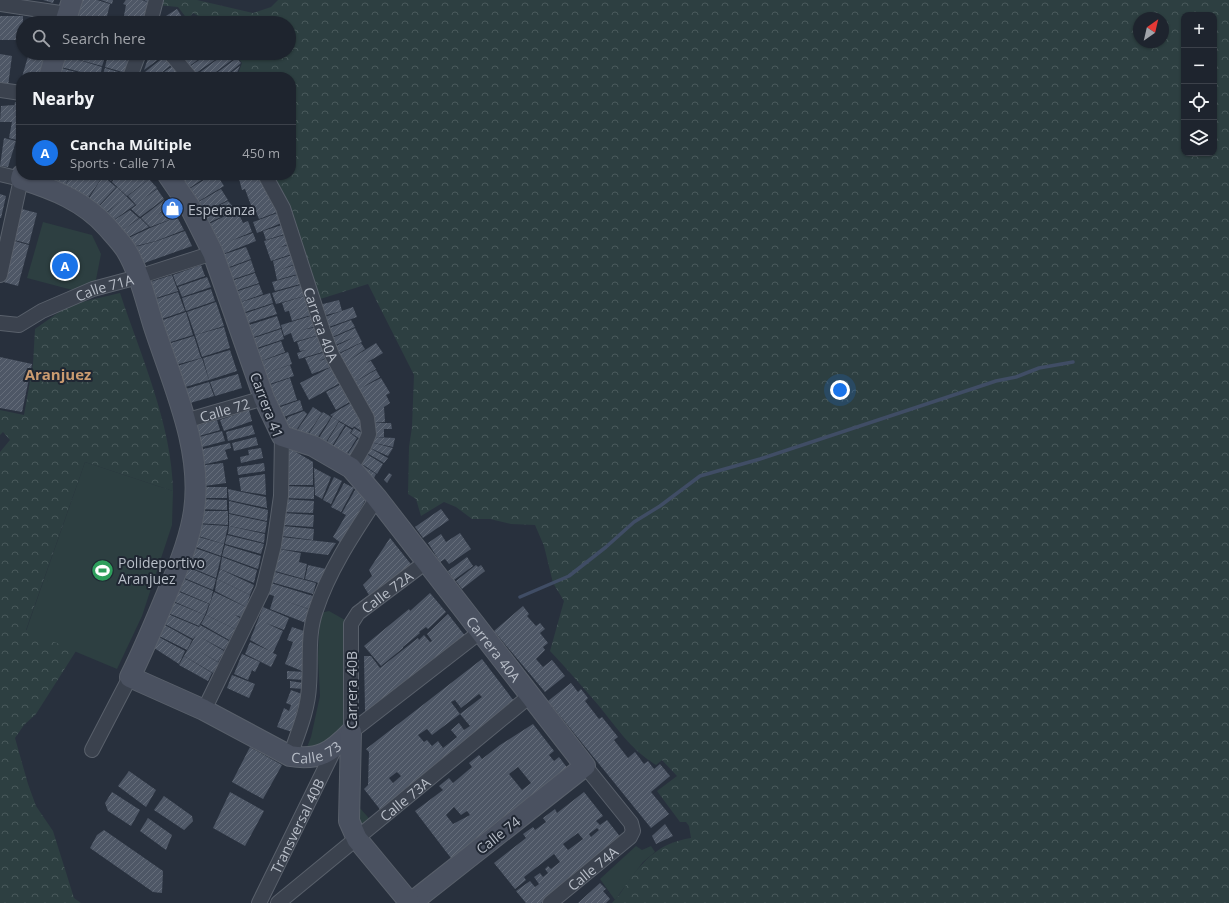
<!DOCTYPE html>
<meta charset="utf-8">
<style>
body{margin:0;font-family:"Open Sans",sans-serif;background:#262c36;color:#f1f3f6}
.controls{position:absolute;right:12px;top:12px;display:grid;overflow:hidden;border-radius:8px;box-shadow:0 1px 3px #0004}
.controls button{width:36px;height:36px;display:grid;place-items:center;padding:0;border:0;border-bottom:1px solid #3c414a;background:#1e242e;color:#f1f3f6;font:20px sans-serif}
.compass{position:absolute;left:1133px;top:12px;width:36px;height:36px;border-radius:50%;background:#1e242e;box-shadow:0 1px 3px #0004;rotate:34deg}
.you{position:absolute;left:840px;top:390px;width:14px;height:14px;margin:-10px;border:3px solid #fff;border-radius:50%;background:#1a73e8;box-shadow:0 0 0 6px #1a73e833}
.badge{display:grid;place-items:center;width:26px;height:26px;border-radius:50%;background:#1a73e8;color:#fff;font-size:13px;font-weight:700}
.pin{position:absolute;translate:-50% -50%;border:2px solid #fff;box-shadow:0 1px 4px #0006}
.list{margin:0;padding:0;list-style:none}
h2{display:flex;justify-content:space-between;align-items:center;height:52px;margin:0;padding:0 16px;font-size:17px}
h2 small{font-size:13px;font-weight:400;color:#a1a4aa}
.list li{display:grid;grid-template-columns:26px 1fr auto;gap:12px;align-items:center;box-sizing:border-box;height:56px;padding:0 16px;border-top:1px solid #3c414a}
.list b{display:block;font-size:15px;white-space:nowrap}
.list p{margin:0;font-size:13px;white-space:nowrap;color:#a1a4aa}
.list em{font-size:13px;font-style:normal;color:#a1a4aa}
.icon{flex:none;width:22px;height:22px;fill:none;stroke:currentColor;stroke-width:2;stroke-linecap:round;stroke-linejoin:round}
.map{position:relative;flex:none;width:1229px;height:903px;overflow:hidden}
.search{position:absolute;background:#1e242e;box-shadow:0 1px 3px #0004;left:16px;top:16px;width:280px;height:44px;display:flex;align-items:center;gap:10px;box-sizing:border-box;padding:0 14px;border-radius:22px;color:#a1a4aa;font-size:15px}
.panel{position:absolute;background:#1e242e;box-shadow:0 1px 3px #0004;left:16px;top:72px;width:280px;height:108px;border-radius:16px}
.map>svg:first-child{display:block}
.grass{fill:#2d3f41}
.forest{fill:url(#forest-crowns);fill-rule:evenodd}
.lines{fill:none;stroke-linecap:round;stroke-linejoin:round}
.stream{stroke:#404d65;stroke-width:3.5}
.building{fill:url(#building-hatch);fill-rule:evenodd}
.street-casing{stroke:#59606b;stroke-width:16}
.secondary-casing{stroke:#59606b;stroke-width:22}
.street{stroke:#3b424e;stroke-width:14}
.secondary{stroke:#4a5160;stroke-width:20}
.labels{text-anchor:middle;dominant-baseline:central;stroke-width:4;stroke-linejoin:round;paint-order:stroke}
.poi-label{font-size:14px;fill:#b8bec8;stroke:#202733;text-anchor:start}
.street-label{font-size:14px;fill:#b8bec8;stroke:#202733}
.neighbourhood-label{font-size:15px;font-weight:bold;fill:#cb9b70;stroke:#202733}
</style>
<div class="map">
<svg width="1229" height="903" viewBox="0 0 1229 903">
<defs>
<pattern id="forest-crowns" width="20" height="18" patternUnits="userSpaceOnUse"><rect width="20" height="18" fill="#2d3f41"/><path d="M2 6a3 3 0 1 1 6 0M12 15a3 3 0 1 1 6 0" fill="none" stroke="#49595b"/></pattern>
<pattern id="building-hatch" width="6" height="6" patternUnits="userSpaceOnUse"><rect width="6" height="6" fill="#4e5766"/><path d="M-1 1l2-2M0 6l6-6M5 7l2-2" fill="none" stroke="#656d7a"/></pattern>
</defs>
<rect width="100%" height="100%" fill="#28303d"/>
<g class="grass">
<polygon points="43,222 92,235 101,254 95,285 80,292 27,278"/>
<polygon points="85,462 173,491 172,525 142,616 117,669 26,631"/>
<polygon points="329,611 345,620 343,638 345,731 305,752 311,737 320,696 318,657 320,613"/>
<polygon points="359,807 374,824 358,834"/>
<polygon points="636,846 642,850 651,846 655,852 643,862 615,900 600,879"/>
</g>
<g class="forest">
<path d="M159,0H197L253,13L271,7L278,0H1229V903H612C618,897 623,890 627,883C645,859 659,843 691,838L689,826L686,822H680L657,791L677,776L662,760L656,765C631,750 617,728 599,706C583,687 567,669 550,651L564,601L553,583L544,546L535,525L511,524L490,519H472L456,507L444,502L421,516L416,499L408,494L409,447L412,427L414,375L368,284L317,300L271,175H291V77H237L242,63L234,53H289V23H197L200,17L193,13L188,20L178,7L157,5ZM1184,15H1214V153H1184ZM1139,18H1163V42H1139Z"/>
<path d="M120,293C141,356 172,425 173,491L85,462L26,630L76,651L36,714L24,725L15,738L28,784L36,806L53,831L74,898L81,903H0V452L10,440L3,432L0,435V410L24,415L33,364L35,329L69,305Z"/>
</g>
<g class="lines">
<polyline class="stream" points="520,597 569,576 606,547 634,522 660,506 700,476 760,459 996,381 1016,377 1039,368 1073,362"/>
</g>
<g class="building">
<polygon points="43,0 54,0 53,3"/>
<polygon points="76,0 97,0 110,4 107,16 110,17 108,23 89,23 71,18 74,7 81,9 74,6"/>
<polygon points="101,0 113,0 112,4"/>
<polygon points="126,0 142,0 149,3 144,0 152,0 146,20 130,15 146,20 145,23 123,21 126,5 123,4"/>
<polygon points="177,9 182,17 173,23 155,23"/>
<rect x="0" y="16" width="23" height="24"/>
<polygon points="185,17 189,23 175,23"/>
<polygon points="29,53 45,58 39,77 22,77"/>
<polygon points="33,53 44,53 43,56"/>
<polygon points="59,53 104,53 106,55 102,66 69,57 102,67 100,77 61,67"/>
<polygon points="114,53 132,53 130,61 113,55"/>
<polygon points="150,53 167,53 144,70"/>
<polygon points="169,53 175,62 156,77 149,77 145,72"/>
<polygon points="177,53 188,53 181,58"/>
<polygon points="189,53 207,53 188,67 181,59"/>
<polygon points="209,53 225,53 193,75 188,68"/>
<polygon points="226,53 233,53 236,57 209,77 196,77 195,76"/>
<polygon points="0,54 12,56 8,86 0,85"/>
<polygon points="108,55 129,61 126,73 105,67"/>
<polygon points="237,58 241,63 224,77 211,77"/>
<polygon points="177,63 183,71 174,77 157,77"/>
<polygon points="240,66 235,77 225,77"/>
<polygon points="61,68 94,77 59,77"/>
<polygon points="105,68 125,74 124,77 102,77"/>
<polygon points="15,102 21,103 21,141 9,138 12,122 0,122 1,106 14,105 13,113"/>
<polygon points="4,138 16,141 8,167 0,166"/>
<polygon points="40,175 53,175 50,181"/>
<polygon points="55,175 71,175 64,187 52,181"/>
<polygon points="72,175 102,175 103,176 85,202 77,195 87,180 77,195 64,187"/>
<polygon points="103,175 116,175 111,181"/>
<polygon points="117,175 146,175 149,179 127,196 112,182"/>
<polygon points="175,175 189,175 180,181"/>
<polygon points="191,175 209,175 185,191 180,182"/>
<polygon points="212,175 217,175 224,186 194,204 186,191"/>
<polygon points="238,175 262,175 280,211 259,219 255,209 253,210 249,200 263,194 249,200 245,189 242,190"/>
<polygon points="103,176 116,187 94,211 86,203"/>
<polygon points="149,179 157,188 143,199 157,189 164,199 140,217 131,209 138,204 136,205 128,196"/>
<polygon points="117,187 135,205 108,224 101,218 124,198 101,217 95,211"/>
<polygon points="221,189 228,200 201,214 195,204"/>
<polygon points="0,194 6,196 1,218 0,218"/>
<polygon points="164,200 169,206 157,215 170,207 177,217 150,227 141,218"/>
<polygon points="228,201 236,210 206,224 201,215"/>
<polygon points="18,208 37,213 29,244 11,239"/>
<polygon points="130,210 139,218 120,232 140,218 149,227 122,240 108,224"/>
<polygon points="237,210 243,223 248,221 252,232 230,241 253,233 256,241 218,256 207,225"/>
<polygon points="280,212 284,222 257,233 253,222"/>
<polygon points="177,217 184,230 156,241 152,232 156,241 128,248 122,241 150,228"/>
<polygon points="285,224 288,233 266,240 263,231"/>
<polygon points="185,231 192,246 136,266 128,249 157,241"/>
<polygon points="288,234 291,243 278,248 292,244 295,253 271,261 264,241"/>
<polygon points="11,240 29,245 18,286 0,281"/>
<polygon points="246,247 251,259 224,269 219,256"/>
<polygon points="295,254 298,263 279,270 298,264 301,273 277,280 273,261"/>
<polygon points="251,260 255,272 228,281 224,270"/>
<polygon points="201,265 205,276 177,286 173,275"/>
<polygon points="255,273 259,283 232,292 228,282"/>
<polygon points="301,274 304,283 275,291 272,282"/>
<polygon points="172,275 178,291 147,301 141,285"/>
<polygon points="207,277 211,287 182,297 178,287"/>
<polygon points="259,284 263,294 238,303 270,293 273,303 239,314 232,293"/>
<polygon points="304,284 308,295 276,304 272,293"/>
<polygon points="211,289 215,301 186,311 182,298"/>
<polygon points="178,292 185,311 153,322 147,302"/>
<polygon points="308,295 314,314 292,321 289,311 305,306 285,312 282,303"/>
<polygon points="339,300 342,311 322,316 319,305"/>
<polygon points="216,302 224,326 195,335 187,312"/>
<polygon points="273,304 277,314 243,325 240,315"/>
<polygon points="353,307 357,317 326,328 322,318"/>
<polygon points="186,312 193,335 161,345 154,323"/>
<polygon points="314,315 317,326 302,330 317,327 319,335 294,342 291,333 284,336 281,325"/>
<polygon points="277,316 281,328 248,339 243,327"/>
<polygon points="351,320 355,327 330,338 327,329"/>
<polygon points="224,327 230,348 202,357 195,335"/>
<polygon points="355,328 362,342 337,354 334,347 357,336 333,346 330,339"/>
<polygon points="281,329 284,339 251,350 248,340"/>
<polygon points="320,335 326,351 299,359 297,353 306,350 300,351 297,342"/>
<polygon points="194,336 201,358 168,367 161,346"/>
<polygon points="281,341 285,352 256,363 252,351"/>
<polygon points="361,343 365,349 348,361 376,343 383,353 366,363 371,361 376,369 353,383 337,355"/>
<polygon points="230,350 237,371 209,380 203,358"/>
<polygon points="288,352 292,364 263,374 290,365 294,376 264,386 256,363"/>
<polygon points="326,352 328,357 319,361 329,358 333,366 312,374 305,358"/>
<polygon points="0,357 32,364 22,412 0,408"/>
<polygon points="202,358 209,380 175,390 168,369"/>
<polygon points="333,366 342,382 309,400 300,383"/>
<polygon points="376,370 380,377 361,388 381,378 390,393 386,395 390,403 384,407 385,422 371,423 366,407 384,397 366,407 362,399 372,393 362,399 353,383"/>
<polygon points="238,374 242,388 215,396 210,382"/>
<polygon points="290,378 297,400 271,409 264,387"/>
<polygon points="209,382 214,396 180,406 176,392"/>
<polygon points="343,383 353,400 336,410 326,392"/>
<polygon points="300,400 303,410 275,420 272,410"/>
<polygon points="354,401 365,420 355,427 353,426 354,427 352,428 332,417 334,413 332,416 330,415"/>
<polygon points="313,407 322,413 305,438 296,432"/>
<polygon points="249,410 252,421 224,431 220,420"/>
<polygon points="304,411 307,414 295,432 283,425 288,417"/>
<polygon points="323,412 331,417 314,443 306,438"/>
<polygon points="332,417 339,421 323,447 316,443"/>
<polygon points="217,420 220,430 189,439 186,429"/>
<polygon points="365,420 366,434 355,427"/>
<polygon points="339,422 345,425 329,451 324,447"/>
<polygon points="371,423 391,423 392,429 384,429 384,437 372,437"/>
<polygon points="252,425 255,434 228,441 226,432"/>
<polygon points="346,426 352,430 350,433 348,432 350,433 344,442 350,433 357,438 343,460 330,451"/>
<polygon points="354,428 367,436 363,441 351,433"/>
<polygon points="222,431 225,441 191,450 188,440"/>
<polygon points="256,437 258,445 234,451 232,443"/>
<polygon points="372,437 395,438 393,447 370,442"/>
<polygon points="358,439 363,442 348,464 343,461"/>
<polygon points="370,442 393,448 388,456 368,447"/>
<polygon points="230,443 231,448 225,450 228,459 197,466 223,463 226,483 197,487 190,452"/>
<polygon points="368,447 388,458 384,463 365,452"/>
<polygon points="261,448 263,458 241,463 240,457 249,455 248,450"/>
<polygon points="291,449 313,462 313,485 286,485 282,463"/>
<polygon points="365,453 383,464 377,474 359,462"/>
<polygon points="357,462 376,474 373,480"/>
<polygon points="264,463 265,471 238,475 237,467"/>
<polygon points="314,468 331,477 322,499 315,495"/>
<polygon points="389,473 392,475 387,483 384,480"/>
<polygon points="265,474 266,495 241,491 239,478"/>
<polygon points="334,477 342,481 331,504 323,500"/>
<polygon points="344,483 354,488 341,512 331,507"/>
<polygon points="284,486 314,487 314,499 284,498"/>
<rect x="198" y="487" width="29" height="11"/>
<polygon points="228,489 266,497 267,508 229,500"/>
<polygon points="355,490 367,497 341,543 333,537 346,515 342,513"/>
<polygon points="196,499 227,500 227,510 197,509"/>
<polygon points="283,499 314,501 313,513 283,512"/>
<polygon points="229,501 268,510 267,521 229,513"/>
<polygon points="441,509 449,520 423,538 415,527"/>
<polygon points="196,511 228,511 228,525 196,523"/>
<polygon points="283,513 314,515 313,527 283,525"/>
<polygon points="229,514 267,522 265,533 229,526"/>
<polygon points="196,524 228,526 224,544 195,535"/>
<polygon points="229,526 265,534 264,543 228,534"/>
<polygon points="283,526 314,529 313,540 282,536"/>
<polygon points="460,533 471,549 449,564 445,559 440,562 428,543 441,534 446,542"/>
<polygon points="227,535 264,544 261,554 225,544"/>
<polygon points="195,536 224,544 221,556 193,546"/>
<polygon points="282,537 336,543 328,555 280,549"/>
<polygon points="390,538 414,568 363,608 359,602 369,595 363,585 372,576 369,570"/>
<polygon points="225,545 261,556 258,569 222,556"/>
<polygon points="192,547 221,557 216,578 187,566 190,557 201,561 190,556"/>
<polygon points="279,549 301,553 299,562 307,564 304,579 275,571"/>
<polygon points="222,557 257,570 254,583 220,569"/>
<polygon points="467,557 473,566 454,580 448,571"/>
<polygon points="308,565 326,569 319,583 305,579"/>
<polygon points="476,565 478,567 481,565 485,571 462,589 456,581"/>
<polygon points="187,567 216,579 213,590 182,577"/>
<polygon points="220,569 254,585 250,595 217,579"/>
<polygon points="275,572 316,583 313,594 271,582"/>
<polygon points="182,578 213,591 210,604 177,590"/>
<polygon points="217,579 250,595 246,607 215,591"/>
<polygon points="271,583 313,596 309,609 279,599 311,610 306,623 270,609 274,596 268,594"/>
<polygon points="177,591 209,604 205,615 173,601"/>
<polygon points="214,592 246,607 241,617 235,615 240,618 235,629 206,615"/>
<polygon points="430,593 446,612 428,629 426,627 419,632 420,633 403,647 403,648 381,666 364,646 409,609 410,611"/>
<polygon points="173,602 205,615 199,626 168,613"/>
<polygon points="523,606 529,614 527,616 536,626 540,623 545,629 540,633 548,643 543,647 545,650 536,659 543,667 552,660 565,676 545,692 494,631"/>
<polygon points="263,607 289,618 284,630 266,623 283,631 273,653 277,655 271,667 245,654 250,642 270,651 250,640 254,630 260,632 254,630"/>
<polygon points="168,614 199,627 198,630 200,625 229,641 224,650 200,637 224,651 218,662 199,651 219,663 213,673 184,656 196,635 193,639 163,623"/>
<polygon points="448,614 466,637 369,716 365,711 364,656 371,656 380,668 418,638 419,640 424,635 430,642 432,641 427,634"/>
<polygon points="206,615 235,629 229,640 201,624"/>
<polygon points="163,624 192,640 187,650 157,635"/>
<polygon points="292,627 307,632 302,645 309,648 302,671 285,664 293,642 287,640"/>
<polygon points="157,636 185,651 179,664 151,646"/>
<polygon points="242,654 260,662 255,672 252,670 248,680 234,674"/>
<polygon points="184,656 212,673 208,681 179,665"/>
<path d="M482,659L517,705L382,812L364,789L368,785L369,752L366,749ZM479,694L482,697L460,714L470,726L464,730L459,723L451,730L457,737L443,748L438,741L432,746L427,740L424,742L418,735L427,729L432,735L460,714L451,702L455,700L461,708ZM397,772L401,776L393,783L389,778Z"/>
<polygon points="287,671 306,672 306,680 287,679"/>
<polygon points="232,675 255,684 249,698 227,688"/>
<polygon points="290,681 304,683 304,689 290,688"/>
<polygon points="571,683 578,692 581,689 588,698 585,701 599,719 602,717 618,737 614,740 628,758 635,752 644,764 648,761 654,769 660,764 670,776 651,792 669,814 651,828 548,701"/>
<polygon points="291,690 310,697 306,710 298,707 296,714 304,717 298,734 277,727 284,708 289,711 291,705 286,703"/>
<path d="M533,724L554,751L549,755L554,761L559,757L572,774L454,862L415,811L443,790L439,786L449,778L453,783L472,767L469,763L479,755L482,759L500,745ZM518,767L531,783L522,790L509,774ZM454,807L461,815L467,811L470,815L453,824L446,815Z"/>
<polygon points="250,747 282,765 263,799 232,782"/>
<polygon points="129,771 156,790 146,807 118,786"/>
<polygon points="112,792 140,810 131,826 108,811 105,803"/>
<polygon points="230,792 264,811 245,846 213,828"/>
<path d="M584,792L603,816L596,821L600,825L607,820L622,839L541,903H526L516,891L530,881L535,887L539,884L534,877L540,873L543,877L548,873L545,869L548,866L551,869L560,862L554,854L524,877L526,880L515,889L494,863L526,838L523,834L533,827L535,830L546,822L543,818L555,809L557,813ZM597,828L599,830L591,837L589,834ZM578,833L583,839L568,850L563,844Z"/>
<polygon points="164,796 192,816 193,821 184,830 154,810"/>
<polygon points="148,818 172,835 166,850 140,831"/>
<polygon points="665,824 673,836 656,844 652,836"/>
<polygon points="104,830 163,871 162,893 153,892 90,848 97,835"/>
<polygon points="600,883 606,889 603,891 610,899 606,903 578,903"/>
</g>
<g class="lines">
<defs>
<g id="street">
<polyline points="0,4 67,14"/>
<polyline points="150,23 156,0"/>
<polyline points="170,53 190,77"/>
<polyline points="130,77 139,53"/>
<polyline points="0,90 21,93"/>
<polyline points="0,174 21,179 0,275"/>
<path id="s1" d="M265,175L283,208L323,331L332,355L367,418L369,434L364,446L351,468"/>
<path id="s2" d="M0,323L19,325L42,311L93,289L138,277L213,253"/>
<path id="s3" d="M185,421L264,398"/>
<polyline points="204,710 263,589 274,545 281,496 282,436"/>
<path id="s4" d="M351,732V624L358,613L426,562"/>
<polyline points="351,732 480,632"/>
<polyline points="92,750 130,677"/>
<path d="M290,756C298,733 308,710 309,686C311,660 307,635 316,610C329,570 354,533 377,498"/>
<path id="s5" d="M259,903L335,748"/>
<path id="s6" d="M278,903L531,695"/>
<path id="s7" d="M550,903L630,837L633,831L631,823L585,766"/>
</g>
<g id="secondary">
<polyline points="65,23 72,0"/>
<polyline points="49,77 56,53"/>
<path id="s8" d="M22,175L21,179C53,189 84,201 107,227C113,234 121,242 126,250C140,273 146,302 154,327C173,385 203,449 194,511C190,539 179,566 168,591C156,620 144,649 130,677L204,710L290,756C319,761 331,752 351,732"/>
<path id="s9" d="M168,175L190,207L213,253L264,398L282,436L313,446L351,468L377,498L585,766L411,903"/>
<polyline points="351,732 349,821 357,839 410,903"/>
</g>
</defs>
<use href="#street" class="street-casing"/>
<use href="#secondary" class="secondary-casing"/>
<use href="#street" class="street"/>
<use href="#secondary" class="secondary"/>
</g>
<defs>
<symbol id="shop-disc" viewBox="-11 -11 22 22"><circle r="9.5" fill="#3f7fe0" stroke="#202733"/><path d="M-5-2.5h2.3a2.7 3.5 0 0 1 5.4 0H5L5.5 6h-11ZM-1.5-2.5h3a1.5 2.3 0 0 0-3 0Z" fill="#fff"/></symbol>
<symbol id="stadium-disc" viewBox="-11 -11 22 22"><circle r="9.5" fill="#2e9e5b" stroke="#202733"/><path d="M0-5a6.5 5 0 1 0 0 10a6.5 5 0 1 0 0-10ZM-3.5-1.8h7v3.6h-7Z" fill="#fff"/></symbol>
</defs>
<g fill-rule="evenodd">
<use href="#shop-disc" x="160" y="196" width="25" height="25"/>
<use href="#stadium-disc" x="90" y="558" width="25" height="25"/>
</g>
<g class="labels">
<g class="poi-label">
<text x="188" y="209">Esperanza</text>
<text x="118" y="562">Polideportivo<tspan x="118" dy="16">Aranjuez</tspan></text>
</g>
<g class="street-label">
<text stroke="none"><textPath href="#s2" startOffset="113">Calle 71A</textPath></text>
<text stroke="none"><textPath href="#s1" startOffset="160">Carrera 40A</textPath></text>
<text transform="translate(267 405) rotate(69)">Carrera 41</text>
<text stroke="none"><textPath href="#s3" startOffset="41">Calle 72</textPath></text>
<text stroke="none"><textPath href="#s4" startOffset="157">Calle 72A</textPath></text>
<text stroke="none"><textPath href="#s9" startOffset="593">Carrera 40A</textPath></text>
<text transform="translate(351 690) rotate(-90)">Carrera 40B</text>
<text stroke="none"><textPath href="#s8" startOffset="790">Calle 73</textPath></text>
<text stroke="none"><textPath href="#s6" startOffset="164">Calle 73A</textPath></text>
<text stroke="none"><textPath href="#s5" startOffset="86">Transversal 40B</textPath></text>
<text transform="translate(498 835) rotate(-38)">Calle 74</text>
<text stroke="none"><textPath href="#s7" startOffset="55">Calle 74A</textPath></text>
</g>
<g class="neighbourhood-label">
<text x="58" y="374">Aranjuez</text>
</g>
</g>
</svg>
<div class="controls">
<button>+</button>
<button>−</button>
<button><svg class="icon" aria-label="locate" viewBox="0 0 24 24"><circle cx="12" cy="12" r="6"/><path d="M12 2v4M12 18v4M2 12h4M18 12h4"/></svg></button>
<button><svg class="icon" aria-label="layers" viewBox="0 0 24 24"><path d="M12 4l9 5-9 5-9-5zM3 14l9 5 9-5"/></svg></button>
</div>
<svg class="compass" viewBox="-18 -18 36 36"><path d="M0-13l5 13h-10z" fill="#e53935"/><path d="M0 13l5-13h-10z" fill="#a1a4aa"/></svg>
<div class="you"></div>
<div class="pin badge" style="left:65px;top:266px">A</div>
<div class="search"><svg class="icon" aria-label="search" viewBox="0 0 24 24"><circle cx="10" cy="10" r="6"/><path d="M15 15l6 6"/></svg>Search here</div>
<section class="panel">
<h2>Nearby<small></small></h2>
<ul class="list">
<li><span class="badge">A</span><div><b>Cancha Múltiple</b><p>Sports · Calle 71A</p></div><em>450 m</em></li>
</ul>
</section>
</div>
